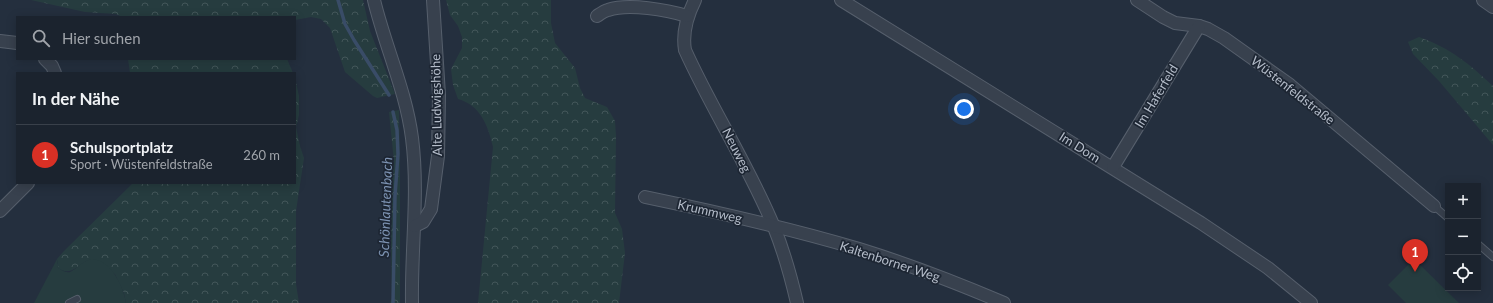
<!DOCTYPE html>
<html lang="de">
<meta charset="utf-8">
<style>
body{margin:0;font-family:Lato,sans-serif;background:#282f3a;color:#f1f3f6}
.controls{position:absolute;right:12px;bottom:12px;display:grid;overflow:hidden;border-radius:0px;box-shadow:0 2px 10px #0003}
.controls button{width:36px;height:36px;display:grid;place-items:center;padding:0;border:0;border-bottom:1px solid #39404a;background:#1b232e;color:#f1f3f6;font:20px sans-serif}
.you{position:absolute;left:964px;top:109px;width:14px;height:14px;margin:-10px;border:3px solid #fff;border-radius:50%;background:#1a73e8;box-shadow:0 0 0 6px #1a73e833}
.badge{display:grid;place-items:center;width:26px;height:26px;border-radius:50%;background:#d93025;color:#fff;font-size:13px;font-weight:700}
.pin{position:absolute;translate:-50% -33px;filter:drop-shadow(0 1px 2px #0008)}
.pin::after{content:'';position:absolute;top:21px;width:14px;height:12px;background:inherit;clip-path:polygon(0 0,100% 0,50% 100%)}
.list{margin:0;padding:0;list-style:none}
h2{display:flex;justify-content:space-between;align-items:center;height:52px;margin:0;padding:0 16px;font-size:17px}
h2 small{font-size:13px;font-weight:400;color:#a0a4aa}
.list li{display:grid;grid-template-columns:26px 1fr auto;gap:12px;align-items:center;box-sizing:border-box;height:60px;padding:0 16px;border-top:1px solid #39404a}
.list b{display:block;font-size:15px;white-space:nowrap}
.list p{margin:0;font-size:13px;white-space:nowrap;color:#a0a4aa}
.list em{font-size:13px;font-style:normal;color:#a0a4aa}
.icon{flex:none;width:22px;height:22px;fill:none;stroke:currentColor;stroke-width:2;stroke-linecap:round;stroke-linejoin:round}
.map{position:relative;flex:none;width:1493px;height:303px;overflow:hidden}
.search{position:absolute;background:#1b232e;box-shadow:0 2px 10px #0003;left:16px;top:16px;width:280px;height:44px;display:flex;align-items:center;gap:10px;box-sizing:border-box;padding:0 14px;border-radius:0px;color:#a0a4aa;font-size:15px}
.panel{position:absolute;background:#1b232e;box-shadow:0 2px 10px #0003;left:16px;top:72px;width:280px;height:112px;border-radius:0px}
.map>svg:first-child{display:block}
.forest{fill:url(#forest-crowns)}
.park{fill:#263c3f}
.lines{fill:none;stroke-linecap:round;stroke-linejoin:round}
.stream{stroke:#394c67;stroke-width:3.5}
.service-casing{stroke:#565f6c;stroke-width:8}
.minor-casing{stroke:#565f6c;stroke-width:14}
.service{stroke:#38414e;stroke-width:6}
.minor{stroke:#38414e;stroke-width:12}
.labels{text-anchor:middle;dominant-baseline:central;stroke-width:3.5;stroke-linejoin:round;paint-order:stroke}
.street-label{font-size:13px;fill:#b4bcc9;stroke:#1d2633}
.water-label{font-size:14px;font-style:italic;fill:#7c92b1;stroke:#1d2633}
</style>
<div class="map">
<svg width="1493" height="303" viewBox="0 0 1493 303">
<defs>
<pattern id="forest-crowns" width="20" height="18" patternUnits="userSpaceOnUse"><rect width="20" height="18" fill="#263c3f"/><path d="M2 6a3 3 0 1 1 6 0M12 15a3 3 0 1 1 6 0" fill="none" stroke="#435659"/></pattern>
</defs>
<rect width="100%" height="100%" fill="#242f3e"/>
<g class="forest">
<polygon points="31,0 363,0 370,31 395,94 377,98 373,96 345,72 330,28 321,19 311,17 295,20 295,17 122,17 116,14 85,12"/>
<path d="M446,0H551V23L555,43L575,68L580,88L585,98L607,107L615,121L616,136L615,213L622,229L625,253L619,303H478L493,147C488,125 480,105 458,99L453,85L451,69L462,48V37L458,26L450,15Z"/>
<path d="M1419,37C1452,49 1468,63 1493,86V145L1439,81L1413,54L1408,42Z"/>
<polygon points="128,59 287,59 293,73 130,73"/>
<path d="M295,78L299,96V115L296,127L300,146L304,158L296,211V284L299,303H126L124,293L115,274L86,261C77,267 69,276 58,268L57,259L64,251L133,183H295Z"/>
<polygon points="399,110 400,171 400,303 390,303 392,298 391,246 389,205 394,162 389,112"/>
</g>
<g class="park">
<path d="M57,259L58,268C62,270 65,273 70,272C75,270 80,264 86,261C107,252 124,286 126,303H34Z"/>
<polygon points="1414,259 1459,303 1406,303 1388,285"/>
</g>
<g class="lines">
<g class="stream">
<polyline points="338,0 345,24 354,40 389,95"/>
<polyline points="393,303 395,196 398,154 397,130 393,112"/>
</g>
<defs>
<g id="service">
<polyline points="1434,206 1448,218"/>
<polyline points="1478,244 1493,257"/>
<polyline points="69,303 77,299"/>
</g>
<g id="minor">
<path d="M374,0C385,46 406,91 412,138C419,193 411,248 412,303"/>
<path d="M695,0C687,16 682,32 685,50C712,110 749,166 774,227C784,252 791,277 797,303"/>
<polyline points="841,0 1201,223 1268,268 1311,303"/>
<polyline points="1137,0 1163,17 1175,23 1199,26 1208,29 1224,38 1290,85 1434,206"/>
<polyline points="1483,0 1493,7"/>
<path d="M597,16C600,14 604,11 608,10C629,3 667,10 687,16"/>
<polyline points="0,41 17,43"/>
<polyline points="45,59 52,66 55,73"/>
<polyline points="1113,167 1199,26"/>
<path d="M645,197C717,212 789,228 859,249C908,264 957,283 1004,303"/>
<polyline points="0,211 28,183"/>
<polyline points="415,226 423,222 431,209 438,156 439,95 433,0"/>
</g>
</defs>
<use href="#service" class="service-casing"/>
<use href="#minor" class="minor-casing"/>
<use href="#service" class="service"/>
<use href="#minor" class="minor"/>
</g>
<g class="labels">
<g class="street-label">
<text transform="translate(1293 90) rotate(38)">Wüstenfeldstraße</text>
<text transform="translate(1156 96) rotate(-59)">Im Haferfeld</text>
<text transform="translate(436 105) rotate(-91)">Alte Ludwigshöhe</text>
<text transform="translate(1080 147) rotate(32)">Im Dom</text>
<text transform="translate(737 150) rotate(63)">Neuweg</text>
<text transform="translate(710 211) rotate(13)">Krummweg</text>
<text transform="translate(890 261) rotate(18)">Kaltenborner Weg</text>
</g>
<g class="water-label">
<text transform="translate(385 207) rotate(-88)">Schönlautenbach</text>
</g>
</g>
</svg>
<div class="controls">
<button>+</button>
<button>−</button>
<button><svg class="icon" aria-label="locate" viewBox="0 0 24 24"><circle cx="12" cy="12" r="6"/><path d="M12 2v4M12 18v4M2 12h4M18 12h4"/></svg></button>
</div>
<div class="you"></div>
<div class="pin badge" style="left:1415px;top:272px">1</div>
<div class="search"><svg class="icon" aria-label="search" viewBox="0 0 24 24"><circle cx="10" cy="10" r="6"/><path d="M15 15l6 6"/></svg>Hier suchen</div>
<section class="panel">
<h2>In der Nähe<small></small></h2>
<ul class="list">
<li><span class="badge">1</span><div><b>Schulsportplatz</b><p>Sport · Wüstenfeldstraße</p></div><em>260 m</em></li>
</ul>
</section>
</div>
